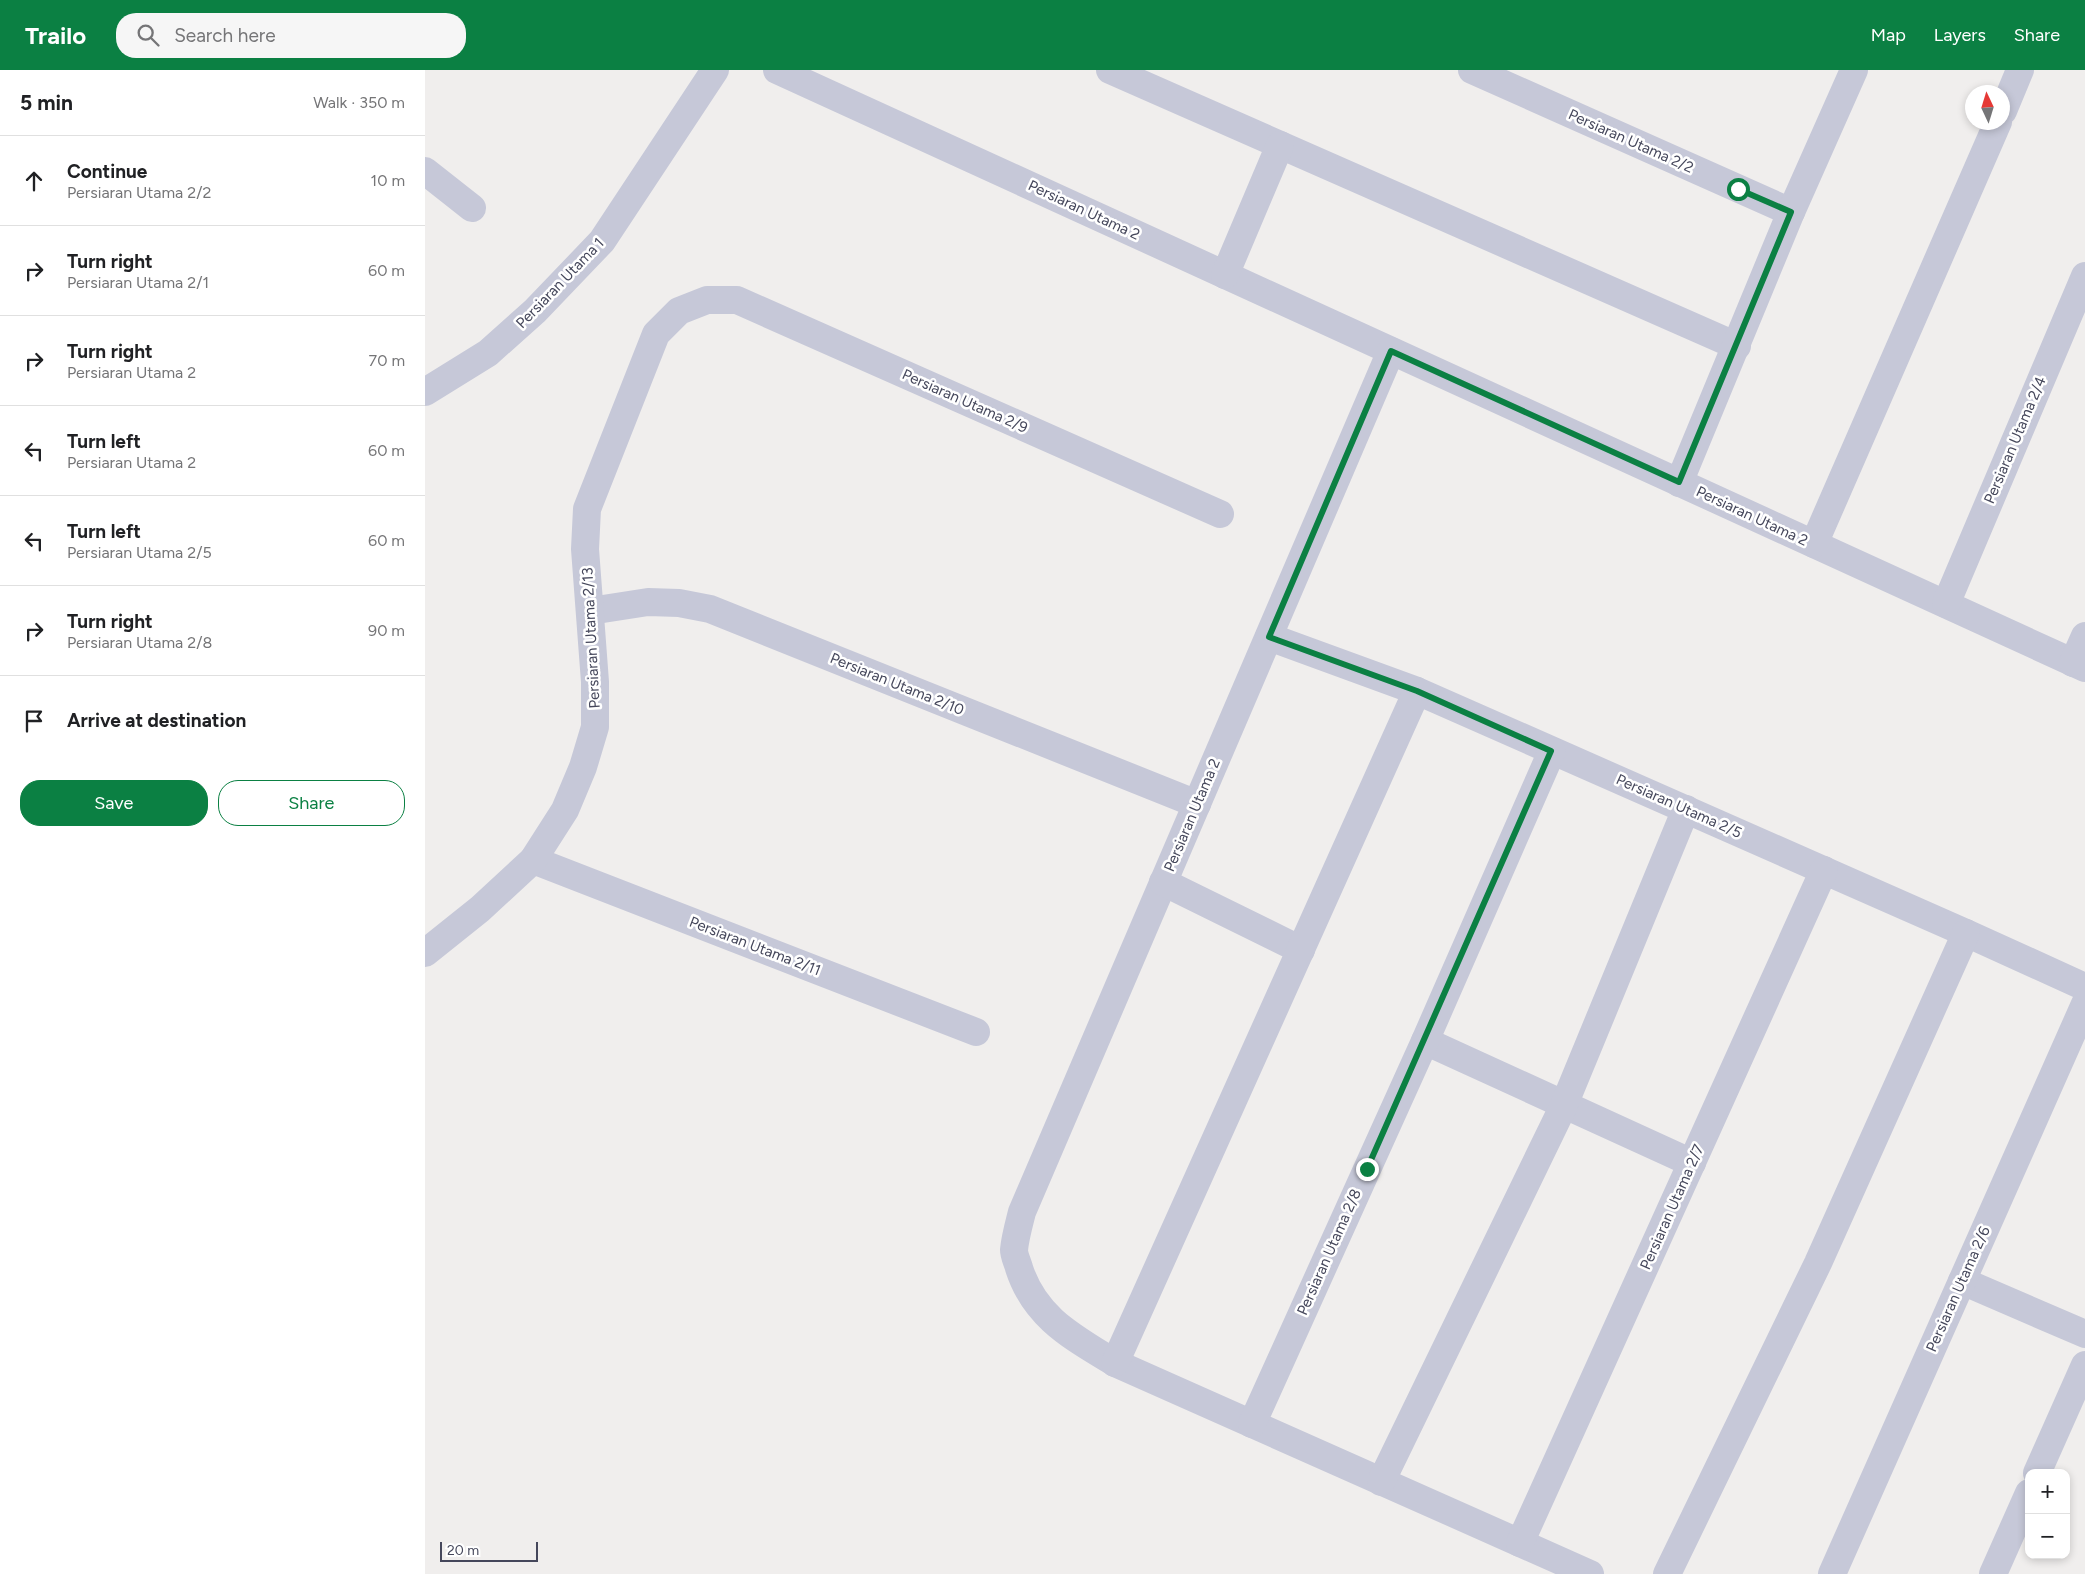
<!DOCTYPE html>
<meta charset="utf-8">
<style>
body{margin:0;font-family:Figtree,sans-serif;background:#f6f6f6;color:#202124}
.controls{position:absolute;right:15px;bottom:15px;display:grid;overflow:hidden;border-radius:10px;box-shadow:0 2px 8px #0003}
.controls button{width:45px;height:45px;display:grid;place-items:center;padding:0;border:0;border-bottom:1px solid #e0e0e0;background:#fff;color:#202124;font:25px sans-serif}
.compass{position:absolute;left:1540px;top:15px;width:45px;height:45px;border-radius:50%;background:#fff;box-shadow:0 2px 8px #0003;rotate:356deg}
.scale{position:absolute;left:15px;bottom:12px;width:98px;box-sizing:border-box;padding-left:5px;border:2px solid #45475b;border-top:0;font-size:14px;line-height:18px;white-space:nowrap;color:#45475b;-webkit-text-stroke:4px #fff;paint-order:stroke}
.stop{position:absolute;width:15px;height:15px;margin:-11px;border:4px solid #0b8043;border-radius:50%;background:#fff}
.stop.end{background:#0b8043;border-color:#fff;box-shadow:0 1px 5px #0008}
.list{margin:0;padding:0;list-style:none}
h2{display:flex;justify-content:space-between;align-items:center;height:65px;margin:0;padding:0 20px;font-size:21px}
h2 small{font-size:16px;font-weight:400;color:#757577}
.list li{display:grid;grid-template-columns:32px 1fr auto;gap:15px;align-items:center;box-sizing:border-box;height:90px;padding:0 20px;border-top:1px solid #e0e0e0}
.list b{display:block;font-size:19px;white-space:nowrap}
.list p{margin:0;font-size:16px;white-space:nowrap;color:#757577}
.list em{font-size:16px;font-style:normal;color:#757577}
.actions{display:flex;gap:10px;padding:15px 20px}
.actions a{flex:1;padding:11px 0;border:1px solid #0b8043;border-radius:20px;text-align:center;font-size:18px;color:#0b8043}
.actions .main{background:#0b8043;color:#fff}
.icon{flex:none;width:28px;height:28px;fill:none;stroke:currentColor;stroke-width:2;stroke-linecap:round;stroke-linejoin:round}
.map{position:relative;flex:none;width:1660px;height:1504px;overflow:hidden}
header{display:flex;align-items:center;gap:30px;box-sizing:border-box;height:70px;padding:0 25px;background:#0b8043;color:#fff}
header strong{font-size:24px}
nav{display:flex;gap:28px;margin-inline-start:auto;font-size:18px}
.search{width:350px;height:45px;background:#f6f6f6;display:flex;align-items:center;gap:12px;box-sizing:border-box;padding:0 18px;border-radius:20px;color:#757577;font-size:19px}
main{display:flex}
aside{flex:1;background:#fff}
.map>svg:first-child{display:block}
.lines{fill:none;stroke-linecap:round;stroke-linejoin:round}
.minor{stroke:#c6c8d8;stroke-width:28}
.route{stroke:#0b8043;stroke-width:6}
.labels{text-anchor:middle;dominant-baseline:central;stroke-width:5;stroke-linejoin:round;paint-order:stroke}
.street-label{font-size:15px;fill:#45475b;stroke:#fff}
</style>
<header>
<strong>Trailo</strong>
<div class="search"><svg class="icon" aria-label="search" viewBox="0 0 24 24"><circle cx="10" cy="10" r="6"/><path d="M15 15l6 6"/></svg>Search here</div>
<nav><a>Map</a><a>Layers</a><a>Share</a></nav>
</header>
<main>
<aside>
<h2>5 min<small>Walk · 350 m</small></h2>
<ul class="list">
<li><svg class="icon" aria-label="ahead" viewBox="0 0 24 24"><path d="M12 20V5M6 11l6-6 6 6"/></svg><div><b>Continue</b><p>Persiaran Utama 2/2</p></div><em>10 m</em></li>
<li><svg class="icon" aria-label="right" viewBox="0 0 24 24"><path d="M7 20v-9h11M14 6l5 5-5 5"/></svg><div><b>Turn right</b><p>Persiaran Utama 2/1</p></div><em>60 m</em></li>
<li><svg class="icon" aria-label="right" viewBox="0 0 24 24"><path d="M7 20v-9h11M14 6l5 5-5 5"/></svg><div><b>Turn right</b><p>Persiaran Utama 2</p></div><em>70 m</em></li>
<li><svg class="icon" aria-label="left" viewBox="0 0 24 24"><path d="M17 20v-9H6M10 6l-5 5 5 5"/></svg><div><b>Turn left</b><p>Persiaran Utama 2</p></div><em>60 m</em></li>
<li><svg class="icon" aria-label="left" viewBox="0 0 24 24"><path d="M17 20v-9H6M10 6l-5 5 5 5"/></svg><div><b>Turn left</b><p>Persiaran Utama 2/5</p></div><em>60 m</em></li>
<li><svg class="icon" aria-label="right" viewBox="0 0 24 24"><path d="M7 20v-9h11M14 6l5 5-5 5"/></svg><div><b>Turn right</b><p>Persiaran Utama 2/8</p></div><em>90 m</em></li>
<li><svg class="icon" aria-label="arrive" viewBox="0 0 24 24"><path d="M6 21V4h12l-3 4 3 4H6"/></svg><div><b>Arrive at destination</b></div></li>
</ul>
<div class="actions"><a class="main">Save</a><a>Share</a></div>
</aside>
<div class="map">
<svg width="1660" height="1504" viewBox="0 0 1660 1504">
<rect width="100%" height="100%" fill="#f0eeed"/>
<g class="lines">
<g class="minor">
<polyline points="352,0 1660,598"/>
<polyline points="685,0 1312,276"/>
<polyline points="1047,0 1366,142"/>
<polyline points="1578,41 1595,0"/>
<polyline points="0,101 47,138"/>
<polyline points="800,205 855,75"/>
<path d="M966,281L597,1142C594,1154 590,1168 589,1180C589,1186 593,1193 594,1198C610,1248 648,1267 690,1293L1165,1504"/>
<polyline points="0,322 63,283 110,241 177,171 290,0"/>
<polyline points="1254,413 1366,142 1429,0"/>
<polyline points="1389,474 1573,52"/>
<polyline points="1521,534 1660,206"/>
<polyline points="165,541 223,532 254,533 285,539 772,734"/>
<polyline points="844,567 992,621 1541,863 1660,917"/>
<polyline points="1648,593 1660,566"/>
<polyline points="108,790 551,962"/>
<polyline points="738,812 876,880"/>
<polyline points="0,883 55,839 108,790 140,740 158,697 170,657 170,612 160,479 162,439 231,264 254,241 282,230 312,230 795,444"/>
<polyline points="1000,971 1267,1093"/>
<polyline points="1537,1211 1660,1264"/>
<polyline points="690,1293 992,621"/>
<polyline points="827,1354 1000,971 1127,681"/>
<polyline points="1612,1403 1660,1295"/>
<polyline points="956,1412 1139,1035 1261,739"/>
<polyline points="1095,1473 1399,800"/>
<polyline points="1242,1504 1393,1193 1541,863"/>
<polyline points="1407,1504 1660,934"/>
<polyline points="1568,1504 1604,1423"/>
</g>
</g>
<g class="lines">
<polyline class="route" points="942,1099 1126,681 992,621 844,567 966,281 1254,412 1366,142 1313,119"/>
</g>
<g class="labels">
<g class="street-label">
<text transform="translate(1206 71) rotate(24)">Persiaran Utama 2/2</text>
<text transform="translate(659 140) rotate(25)">Persiaran Utama 2</text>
<text transform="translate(135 213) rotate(-46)">Persiaran Utama 1</text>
<text transform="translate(540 331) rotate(24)">Persiaran Utama 2/9</text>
<text transform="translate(1590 370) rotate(-67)">Persiaran Utama 2/4</text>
<text transform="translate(1327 446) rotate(25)">Persiaran Utama 2</text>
<text transform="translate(166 568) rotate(-93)">Persiaran Utama 2/13</text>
<text transform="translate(472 614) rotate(22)">Persiaran Utama 2/10</text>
<text transform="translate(1254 736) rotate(24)">Persiaran Utama 2/5</text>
<text transform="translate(767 745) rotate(-67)">Persiaran Utama 2</text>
<text transform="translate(330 876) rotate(21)">Persiaran Utama 2/11</text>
<text transform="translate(1247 1137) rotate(-66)">Persiaran Utama 2/7</text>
<text transform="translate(904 1182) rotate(-66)">Persiaran Utama 2/8</text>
<text transform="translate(1533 1219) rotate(-66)">Persiaran Utama 2/6</text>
</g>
</g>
</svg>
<div class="controls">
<button>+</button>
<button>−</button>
</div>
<svg class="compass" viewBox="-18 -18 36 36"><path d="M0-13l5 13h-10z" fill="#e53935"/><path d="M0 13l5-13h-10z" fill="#757577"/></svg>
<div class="scale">20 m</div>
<div class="stop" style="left:1313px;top:119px"></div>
<div class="stop end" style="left:942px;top:1099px"></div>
</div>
</main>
